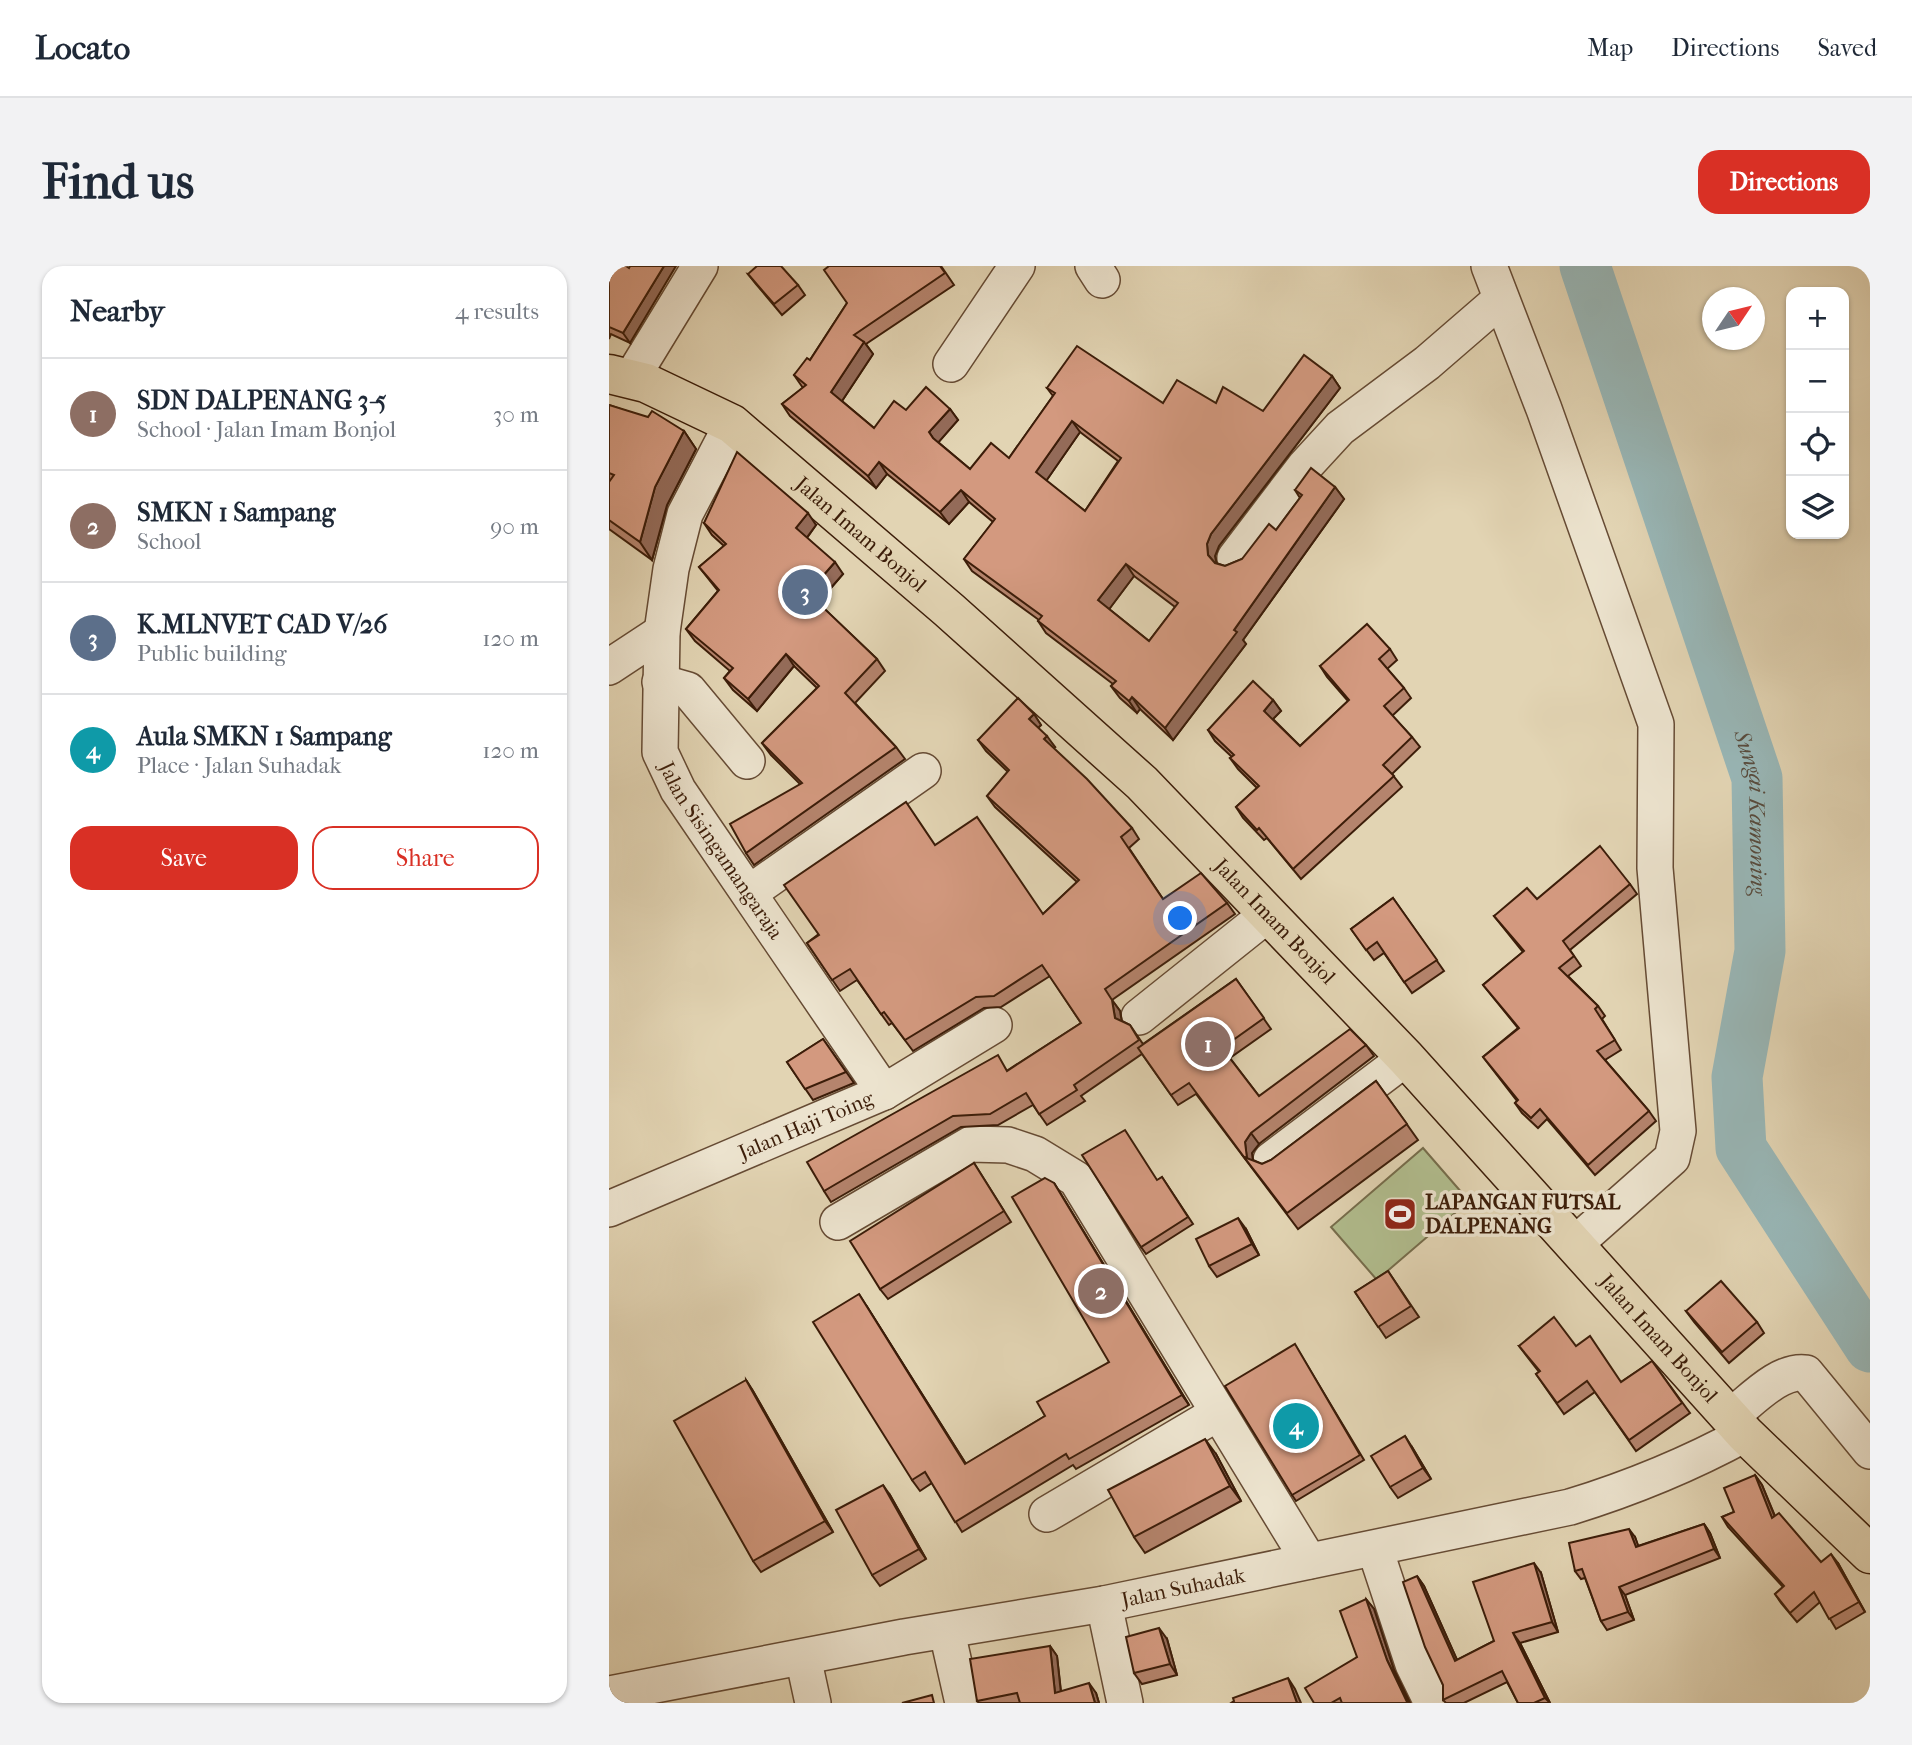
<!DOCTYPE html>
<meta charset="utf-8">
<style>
body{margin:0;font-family:"IM FELL French Canon",serif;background:#f2f2f3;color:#1f2937}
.controls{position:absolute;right:21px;top:21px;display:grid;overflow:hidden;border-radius:14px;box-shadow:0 2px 5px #0004}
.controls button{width:63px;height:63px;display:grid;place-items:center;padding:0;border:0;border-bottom:2px solid #e0e1e3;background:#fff;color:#1f2937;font:35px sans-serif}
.compass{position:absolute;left:1093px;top:21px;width:63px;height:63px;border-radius:50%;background:#fff;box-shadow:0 2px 5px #0004;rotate:55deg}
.you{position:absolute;left:572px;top:653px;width:24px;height:24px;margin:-18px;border:5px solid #fff;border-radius:50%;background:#1a73e8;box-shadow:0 0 0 10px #1a73e833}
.badge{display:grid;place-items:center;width:46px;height:46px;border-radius:50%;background:#d93025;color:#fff;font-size:23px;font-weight:700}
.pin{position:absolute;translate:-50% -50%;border:4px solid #fff;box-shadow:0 2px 7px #0006}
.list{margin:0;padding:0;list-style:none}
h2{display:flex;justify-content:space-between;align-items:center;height:91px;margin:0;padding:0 28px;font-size:30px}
h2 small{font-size:23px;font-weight:400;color:#747a83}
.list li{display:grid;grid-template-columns:46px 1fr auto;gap:21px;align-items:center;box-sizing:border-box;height:112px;padding:0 28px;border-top:2px solid #e0e1e3}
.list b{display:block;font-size:26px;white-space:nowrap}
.list p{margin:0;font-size:23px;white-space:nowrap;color:#747a83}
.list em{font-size:23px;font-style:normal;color:#747a83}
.actions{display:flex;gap:14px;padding:21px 28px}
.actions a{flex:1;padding:16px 0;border:2px solid #d93025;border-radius:21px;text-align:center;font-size:24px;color:#d93025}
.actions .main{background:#d93025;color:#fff}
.icon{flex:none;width:38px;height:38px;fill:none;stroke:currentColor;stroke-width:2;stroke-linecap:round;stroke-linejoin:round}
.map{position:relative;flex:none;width:1261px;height:1437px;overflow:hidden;border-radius:21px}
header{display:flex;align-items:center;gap:42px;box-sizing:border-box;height:98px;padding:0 35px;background:#fff;border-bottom:2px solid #e0e1e3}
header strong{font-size:33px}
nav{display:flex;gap:38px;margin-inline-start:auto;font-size:24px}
.intro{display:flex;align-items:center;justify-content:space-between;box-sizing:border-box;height:168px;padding:0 42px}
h1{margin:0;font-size:49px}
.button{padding:18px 32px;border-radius:21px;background:#d93025;color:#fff;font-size:24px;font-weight:700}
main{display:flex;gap:42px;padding:0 42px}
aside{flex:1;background:#fff;border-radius:21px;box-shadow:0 2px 5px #0004}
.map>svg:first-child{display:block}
.grass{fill:#b1bd8e;stroke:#766d4c;stroke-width:2}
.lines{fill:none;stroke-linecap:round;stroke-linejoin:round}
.river{stroke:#98b6b6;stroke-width:51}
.minor-casing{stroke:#664b34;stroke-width:38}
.major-casing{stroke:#3c1d09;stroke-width:41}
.minor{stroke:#ece3ce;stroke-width:35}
.major{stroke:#e2d4b3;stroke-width:38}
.wall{fill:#b5846d;stroke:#3c1d09;stroke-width:2;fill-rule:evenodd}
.shaded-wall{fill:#946b59;stroke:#3c1d09;stroke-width:2}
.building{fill:#d3997f;stroke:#3c1d09;stroke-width:2;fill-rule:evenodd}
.labels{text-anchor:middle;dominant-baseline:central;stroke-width:7;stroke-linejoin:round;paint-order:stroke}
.street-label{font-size:21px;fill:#3c1d09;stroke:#ece3ce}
.poi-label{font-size:21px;font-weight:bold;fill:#3c1d09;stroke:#ece3ce;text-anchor:start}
.water-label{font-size:23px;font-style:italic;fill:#584b3d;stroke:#ece3ce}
</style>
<header>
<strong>Locato</strong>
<nav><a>Map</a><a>Directions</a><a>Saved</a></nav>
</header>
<div class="intro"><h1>Find us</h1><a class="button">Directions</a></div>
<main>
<aside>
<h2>Nearby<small>4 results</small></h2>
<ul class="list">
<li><span class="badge" style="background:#8d6e63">1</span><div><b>SDN DALPENANG 3-5</b><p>School · Jalan Imam Bonjol</p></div><em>30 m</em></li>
<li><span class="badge" style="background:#8d6e63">2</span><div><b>SMKN 1 Sampang</b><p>School</p></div><em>90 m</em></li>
<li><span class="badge" style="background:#5c6f8a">3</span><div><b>K.MLNVET CAD V/26</b><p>Public building</p></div><em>120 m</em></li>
<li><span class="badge" style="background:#0f9aa8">4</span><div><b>Aula SMKN 1 Sampang</b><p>Place · Jalan Suhadak</p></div><em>120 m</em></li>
</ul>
<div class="actions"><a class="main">Save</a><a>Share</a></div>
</aside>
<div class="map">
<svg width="1261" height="1437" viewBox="0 0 1261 1437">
<rect width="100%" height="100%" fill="#e2d4b3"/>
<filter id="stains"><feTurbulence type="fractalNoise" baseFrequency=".00286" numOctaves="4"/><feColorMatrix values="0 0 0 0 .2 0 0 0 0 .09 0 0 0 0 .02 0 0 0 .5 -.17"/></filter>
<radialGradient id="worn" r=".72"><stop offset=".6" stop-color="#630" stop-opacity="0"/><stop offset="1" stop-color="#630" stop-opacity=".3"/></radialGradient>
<polygon class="grass" points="814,882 860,935 768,1014 722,961"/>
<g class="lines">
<path class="river" id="s1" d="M976,0L1148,512L1151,685L1128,811L1132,882L1261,1081"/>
<defs>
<g id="minor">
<polyline points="484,0 493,14"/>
<polyline points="880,0 935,143 1047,458 1046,602 1069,865 1063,892 967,977"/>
<polyline points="342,98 408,0"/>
<polyline points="22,113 91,0"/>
<path id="s2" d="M123,158L76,248L62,303L53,366L51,486L69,524L275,826"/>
<polyline points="626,292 696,200 731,162 818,97 892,33"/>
<polyline points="0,401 53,366"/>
<polyline points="51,416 79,424 138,495"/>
<polyline points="140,627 314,505"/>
<polyline points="530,751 659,648"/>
<polyline points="662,894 797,792"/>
<path id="s3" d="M0,943L275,826L385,759"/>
<polyline points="229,956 362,878 399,879 426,888 467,913 700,1295"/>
<path d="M1121,1151C1141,1136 1170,1103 1197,1107L1261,1185"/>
<polyline points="438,1248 609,1147"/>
<polyline points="766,1283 804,1398 823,1437"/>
<polyline points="495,1338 516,1437"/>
<polyline points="338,1366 354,1437"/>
<polyline points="194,1391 204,1437"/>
<path id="s4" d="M0,1428L295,1371L495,1338L961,1241C1023,1222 1079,1199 1136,1168"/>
</g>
<g id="major">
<path id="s5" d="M0,108L37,117L123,158L340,344L533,517L797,792L1136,1168L1261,1288"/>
</g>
</defs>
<use href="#minor" class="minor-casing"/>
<use href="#major" class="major-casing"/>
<use href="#minor" class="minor"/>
<use href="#major" class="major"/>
</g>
<g class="wall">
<polygon points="0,0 21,77 2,68 0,73"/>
<path d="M332,0L345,19L257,78L264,88L233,135L265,162L297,144L341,143L349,154L329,176L361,203L400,192L444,130L438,122L554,137H607L654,145L723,110L731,122L610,280L606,290L607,297L616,300L633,293L667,264L691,232L686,224L726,221L735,233L634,374L637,378L564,474L531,443L528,447L511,432L502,420L504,418L437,367L429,355L430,354L363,305L355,293L384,256L360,236L340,258L278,208L267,222L181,150L173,138L194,122L185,109L201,94L238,37ZM471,166L509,195L476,245L437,215ZM525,310L566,341L540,375L500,343Z"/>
<polygon points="139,8 189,19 196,29 173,49 147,18"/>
<polygon points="0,139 75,165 87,183 58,239 43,294 0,263"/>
<polygon points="95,257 207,259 198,272 234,308 209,337 268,393 276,405 246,437 287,481 296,493 145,599 137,587 191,518 162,489 153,477 208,422 185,400 148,445 124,424 115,412 121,405 86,375 77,363 109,325 90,301 115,280 103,269"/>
<polygon points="781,383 788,394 778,403 795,422 802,432 783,450 803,471 811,481 783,508 793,521 692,613 658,572 655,574 634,552 627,541 648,522 629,503 621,492 623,491 606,475 599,464 664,434 672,445 664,453 691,480 739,435 718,411 711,400"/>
<polygon points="425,448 432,459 429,462 446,481 444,482 523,562 530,573 520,582 554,633 618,637 626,648 503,734 511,745 513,755 521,759 534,778 627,713 662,763 621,792 650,830 757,779 765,790 650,878 643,887 644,894 653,898 662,894 767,815 809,874 689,963 587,828 569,839 533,788 472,830 476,835 438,859 424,839 389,859 352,861 222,936 215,925 399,804 472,757 441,710 392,741 375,742 304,785 283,757 280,759 248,714 231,725 198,677 327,579 434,648 468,616 386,541 378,530 399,506 377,485 369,474"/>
<polygon points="1021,618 1028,628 961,684 972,700 959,710 989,740 996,750 993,753 1012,784 996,794 1040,845 1047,855 986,909 938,853 929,862 913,847 906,837 908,835 874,791 909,762 874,719 914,686 885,650 928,633"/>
<polygon points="784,632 835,705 803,727 775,687 765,694 742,663"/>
<polygon points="214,773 245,817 204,834 178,796"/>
<polygon points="365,897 402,956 279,1033 271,1023"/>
<polygon points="553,911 584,958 537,988 532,981 549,914"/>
<polygon points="445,917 580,1139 467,1203 464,1199 353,1266 323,1217 311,1225 303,1214 257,1039 357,1198 436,1150 500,1096"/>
<polygon points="637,963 650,989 608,1011 600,1000"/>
<polygon points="779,1005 810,1051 777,1072 746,1026"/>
<polygon points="1077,1045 1148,1056 1155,1067 1120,1097 1085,1056"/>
<polygon points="910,1080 967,1080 1012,1116 1043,1095 1081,1147 1027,1185 986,1126 955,1148 927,1108 930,1106"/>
<polygon points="689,1084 755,1194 687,1235 683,1229"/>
<polygon points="137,1114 144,1125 224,1266 152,1306 144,1295"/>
<polygon points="803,1181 822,1213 789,1232 781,1221"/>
<polygon points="607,1188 632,1235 536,1287 525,1271"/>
<polygon points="1146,1209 1153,1219 1166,1250 1212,1296 1229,1297 1256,1346 1227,1363 1211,1336 1188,1356 1172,1337 1166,1328 1174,1321 1119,1261 1113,1251 1125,1246"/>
<polygon points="281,1229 317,1293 271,1320 263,1309"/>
<polygon points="1095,1258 1101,1267 1111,1292 1016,1329 1025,1354 998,1364 992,1355 976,1312 972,1313 966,1305 1026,1271 1029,1280"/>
<polygon points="932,1307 949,1366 911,1377 941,1437 909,1437 898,1416 855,1437 837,1437 834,1434 834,1419 808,1310 815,1320 848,1394 885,1375"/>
<polygon points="757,1333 765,1343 785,1404 801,1437 705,1437 748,1391"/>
<polygon points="558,1373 568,1409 533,1418 525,1407"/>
<polygon points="441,1380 448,1390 452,1425 487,1427 490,1437 370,1437 368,1435"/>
</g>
<g class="shaded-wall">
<polygon points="55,0 67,0 21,77 14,67"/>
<polygon points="255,76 264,88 231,138 222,126"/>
<polygon points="723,110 731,122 610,280 606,290 608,300 599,289 598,278 602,268"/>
<polygon points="341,143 349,154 328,178 320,166"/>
<polygon points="463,155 471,166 435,218 427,206"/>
<polygon points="75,165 87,183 58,239 43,294 31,276 46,221"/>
<polygon points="270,196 278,208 267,222 259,210"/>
<polygon points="726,221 735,233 634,374 637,378 564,474 556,462"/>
<polygon points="352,224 360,236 340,258 331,246"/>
<polygon points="199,247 207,259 196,274 187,262"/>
<polygon points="226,296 234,308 207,339 199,327"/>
<polygon points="517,298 525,310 498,346 489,334"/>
<polygon points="177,388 185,400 148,445 139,433"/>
<polygon points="523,431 531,443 528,447 520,435"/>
<polygon points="664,434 672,445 662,455 655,445"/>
<polygon points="425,448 432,459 427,464 420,453"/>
<polygon points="438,470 446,481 442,484 435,473"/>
<polygon points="503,734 511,745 514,763 506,752"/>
<polygon points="642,867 650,878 643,887 645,904 638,894 636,876"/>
<polygon points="445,917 452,928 580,1139 573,1129"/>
<polygon points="629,952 637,963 650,989 643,978"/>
<polygon points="250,1028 257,1039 364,1209 356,1198"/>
<polygon points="137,1114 144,1125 224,1266 216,1255"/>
<polygon points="796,1170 803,1181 822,1213 814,1202"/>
<polygon points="596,1173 607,1188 632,1235 621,1220"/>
<polygon points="1146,1209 1153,1219 1170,1261 1163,1252"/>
<polygon points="274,1219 281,1229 317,1293 310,1283"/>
<polygon points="1095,1258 1101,1267 1111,1292 1105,1283"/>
<polygon points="1020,1263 1026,1271 1033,1290 1027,1281"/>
<polygon points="1222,1288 1229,1297 1256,1346 1250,1336"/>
<polygon points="925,1297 932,1307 949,1366 943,1356"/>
<polygon points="808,1310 815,1320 853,1405 846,1395"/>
<polygon points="1010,1321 1016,1329 1025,1354 1019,1346"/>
<polygon points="757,1333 765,1343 785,1404 801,1437 799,1437 778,1394"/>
<polygon points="550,1362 558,1373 568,1409 561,1398"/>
<polygon points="904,1367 911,1377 941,1437 936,1432"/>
<polygon points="441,1380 448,1390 453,1437 446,1427"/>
<polygon points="679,1412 686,1423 692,1437 688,1437"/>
<polygon points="480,1417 487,1427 490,1437 486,1437"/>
</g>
<g class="building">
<polygon points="0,0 17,0 20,2 21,0 55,0 14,67 0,61"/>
<polygon points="148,0 172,0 189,19 165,38 139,8"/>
<path d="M220,0H331L336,7L245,69L255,76L222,126L265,162L285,135L297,144L317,121L341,143L320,166L324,172L361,203L382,177L400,192L446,127L438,122L468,80L554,137L568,114L607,137L614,121L654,145L695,89L723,110L602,268L598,278L599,289L606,297L616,300L633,293L660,258L667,264L693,229L686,224L702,202L726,221L625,364L628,366L556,462L523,431L520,435L502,420L507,415L429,355L433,350L355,293L386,253L352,224L331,246L270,196L259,210L173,138L197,119L185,109L198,92L201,94L238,37L215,4ZM463,155L512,192L476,245L427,206ZM517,298L569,337L540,375L489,334Z"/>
<polygon points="0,139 39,151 43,145 75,165 46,221 31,276 0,254 0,216 5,209 0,207"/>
<polygon points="128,186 199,247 187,262 226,296 199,327 268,393 236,427 287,481 137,587 121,558 193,517 153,477 210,420 177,388 139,433 115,412 124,402 77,363 110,324 90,301 117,278 95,257"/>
<polygon points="758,358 781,383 770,393 795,422 775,440 803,471 774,499 785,510 684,603 650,562 648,564 627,541 650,520 621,492 625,489 599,464 644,415 664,434 655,445 691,480 740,434 711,400"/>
<polygon points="409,432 425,448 420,453 438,470 435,473 478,513 523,562 512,571 554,633 592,607 618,637 496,723 503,734 506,752 521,759 530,774 465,819 468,824 430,848 417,827 381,848 344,850 215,925 198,896 389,789 398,805 472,757 433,699 385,730 367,731 296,774 275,746 272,748 241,703 223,714 198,677 210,669 175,619 297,536 326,579 368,551 434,648 470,614 378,530 400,504 369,474"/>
<polygon points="991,580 1021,618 954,675 965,690 950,702 989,740 986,743 1006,774 988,785 1040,845 979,899 931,843 922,852 906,837 909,834 874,791 910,762 874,719 915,685 885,650 918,622 928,633"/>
<polygon points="784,632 828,694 795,716 768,676 757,684 742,663"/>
<polygon points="627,713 655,752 613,782 650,830 741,763 757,779 642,867 636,876 638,892 635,891 638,895 580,817 562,829 529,782"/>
<polygon points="214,773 237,806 196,823 178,796"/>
<polygon points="767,815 798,858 678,947 635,891 653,898 662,894"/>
<polygon points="516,864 548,914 553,911 579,951 532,981 473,889"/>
<polygon points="365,897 395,945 271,1023 241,975"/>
<polygon points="436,912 445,917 573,1129 460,1193 457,1188 346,1256 316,1206 303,1214 204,1056 250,1028 356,1198 436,1150 428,1136 500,1096 403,931"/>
<polygon points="629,952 643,978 600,1000 587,973"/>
<polygon points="779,1005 802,1040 769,1061 746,1026"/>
<polygon points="1112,1015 1148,1056 1113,1086 1077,1045"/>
<polygon points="945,1051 967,1080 981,1070 1012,1116 1043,1095 1073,1137 1020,1174 978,1115 948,1137 927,1108 931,1105 910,1080"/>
<polygon points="686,1078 751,1189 683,1229 616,1120"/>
<polygon points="137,1114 216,1255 144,1295 65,1155"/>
<polygon points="796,1170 814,1202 781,1221 762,1190"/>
<polygon points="596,1173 621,1220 525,1271 499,1224"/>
<polygon points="1146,1209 1163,1252 1170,1247 1212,1296 1222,1288 1250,1336 1220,1353 1205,1326 1181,1347 1166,1328 1175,1320 1113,1251 1125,1246 1115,1222"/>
<polygon points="274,1219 310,1283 263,1309 227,1244"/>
<polygon points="1095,1258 1105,1283 1010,1321 1019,1346 992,1355 973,1303 966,1305 960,1277 1020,1263 1027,1281"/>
<polygon points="925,1297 943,1356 904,1367 936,1432 925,1437 909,1437 893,1405 834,1434 834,1419 816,1381 794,1316 808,1310 846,1395 885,1375 864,1316"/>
<polygon points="757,1333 778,1394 798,1436 800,1437 733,1437 731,1432 722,1437 705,1437 696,1422 748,1391 731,1345"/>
<polygon points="550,1362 561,1398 525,1407 517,1371"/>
<polygon points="441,1380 446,1427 480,1417 486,1437 411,1437 408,1427 368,1435 361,1393"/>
<polygon points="679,1412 688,1437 622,1437 625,1435 624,1432"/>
<polygon points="323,1429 325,1437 293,1437"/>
</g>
<defs>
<symbol id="stadium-square" viewBox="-11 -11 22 22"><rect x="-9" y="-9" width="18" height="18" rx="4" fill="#8f2418" stroke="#ece3ce"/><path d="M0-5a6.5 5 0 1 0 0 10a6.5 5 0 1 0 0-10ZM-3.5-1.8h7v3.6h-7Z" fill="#fff"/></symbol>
</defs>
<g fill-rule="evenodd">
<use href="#stadium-square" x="772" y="929" width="38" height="38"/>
</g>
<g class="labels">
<g class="street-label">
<text stroke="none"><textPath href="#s5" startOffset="303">Jalan Imam Bonjol</textPath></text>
<text stroke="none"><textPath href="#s2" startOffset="458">Jalan Sisingamangaraja</textPath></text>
<text stroke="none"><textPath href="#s5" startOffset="870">Jalan Imam Bonjol</textPath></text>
<text stroke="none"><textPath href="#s3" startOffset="214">Jalan Haji Toing</textPath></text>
<text stroke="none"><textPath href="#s5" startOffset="1437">Jalan Imam Bonjol</textPath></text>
<text stroke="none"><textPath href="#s4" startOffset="584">Jalan Suhadak</textPath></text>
</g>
<g class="poi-label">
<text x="816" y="936">LAPANGAN FUTSAL<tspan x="816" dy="24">DALPENANG</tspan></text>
</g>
<g class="water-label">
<text stroke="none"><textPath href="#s1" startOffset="574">Sungai Kamoning</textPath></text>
</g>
</g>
<rect width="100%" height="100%" filter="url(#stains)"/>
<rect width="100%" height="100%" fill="url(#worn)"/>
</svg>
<div class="controls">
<button>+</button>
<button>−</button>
<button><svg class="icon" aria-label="locate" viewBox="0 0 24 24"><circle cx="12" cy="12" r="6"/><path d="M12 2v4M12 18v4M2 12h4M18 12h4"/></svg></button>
<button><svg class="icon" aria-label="layers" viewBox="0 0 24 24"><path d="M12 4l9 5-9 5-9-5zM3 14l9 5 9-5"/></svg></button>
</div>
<svg class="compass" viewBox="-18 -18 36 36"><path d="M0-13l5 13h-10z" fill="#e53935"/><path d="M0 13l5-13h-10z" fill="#747a83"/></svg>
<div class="you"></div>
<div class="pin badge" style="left:599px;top:778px;background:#8d6e63">1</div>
<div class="pin badge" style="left:492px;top:1025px;background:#8d6e63">2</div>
<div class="pin badge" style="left:196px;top:326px;background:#5c6f8a">3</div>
<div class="pin badge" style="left:687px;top:1160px;background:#0f9aa8">4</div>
</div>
</main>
